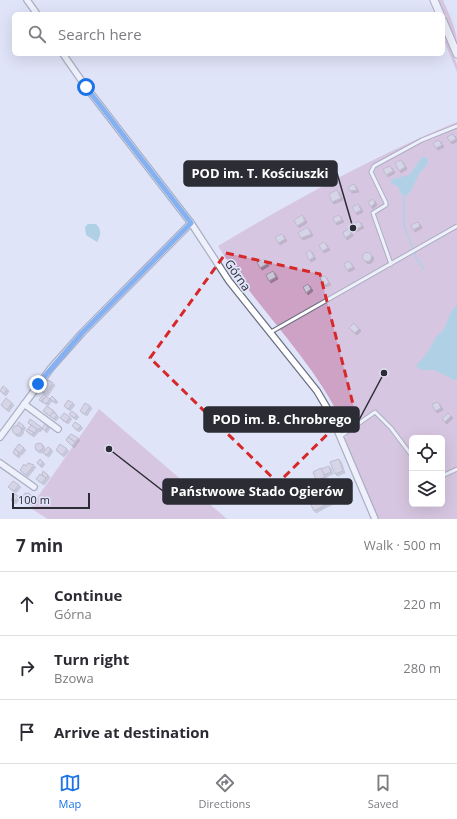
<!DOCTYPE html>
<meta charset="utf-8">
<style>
body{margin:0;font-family:"Open Sans",sans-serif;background:#f2f2f3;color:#2b2b33}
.controls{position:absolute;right:12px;bottom:12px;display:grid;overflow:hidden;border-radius:6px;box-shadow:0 4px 16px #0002}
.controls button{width:36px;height:36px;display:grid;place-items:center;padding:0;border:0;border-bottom:1px solid #e1e1e2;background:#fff;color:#2b2b33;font:20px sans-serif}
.scale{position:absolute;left:12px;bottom:10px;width:78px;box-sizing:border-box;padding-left:4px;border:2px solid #2b2c34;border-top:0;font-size:11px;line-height:14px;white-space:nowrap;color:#2b2c34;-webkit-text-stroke:3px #e0e4f8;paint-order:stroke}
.stop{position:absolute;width:12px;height:12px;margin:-9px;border:3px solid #1a73e8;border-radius:50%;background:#fff}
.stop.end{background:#1a73e8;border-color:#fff;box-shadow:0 1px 4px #0008}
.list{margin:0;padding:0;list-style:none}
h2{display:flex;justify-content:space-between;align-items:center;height:52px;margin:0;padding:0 16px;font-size:17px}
h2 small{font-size:13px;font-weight:400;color:#7c7c81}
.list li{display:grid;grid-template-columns:26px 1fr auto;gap:12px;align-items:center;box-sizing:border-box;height:64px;padding:0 16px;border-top:1px solid #e1e1e2}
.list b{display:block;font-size:15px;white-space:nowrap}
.list p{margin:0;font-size:13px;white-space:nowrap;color:#7c7c81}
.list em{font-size:13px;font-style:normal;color:#7c7c81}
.icon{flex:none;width:22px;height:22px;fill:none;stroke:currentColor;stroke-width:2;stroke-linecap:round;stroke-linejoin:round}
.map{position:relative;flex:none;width:457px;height:519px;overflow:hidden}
.search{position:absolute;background:#fff;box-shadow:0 4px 16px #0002;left:12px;right:12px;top:12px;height:44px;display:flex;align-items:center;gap:10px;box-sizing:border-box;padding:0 14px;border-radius:6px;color:#7c7c81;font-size:15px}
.sheet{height:244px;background:#fff}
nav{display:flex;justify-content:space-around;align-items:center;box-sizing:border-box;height:56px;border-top:1px solid #e1e1e2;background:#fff;font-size:11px;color:#7c7c81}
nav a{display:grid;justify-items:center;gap:2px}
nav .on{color:#1a73e8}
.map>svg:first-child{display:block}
.green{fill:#cda2c5;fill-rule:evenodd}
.water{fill:#76bbce}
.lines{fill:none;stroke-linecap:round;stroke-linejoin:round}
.stream{stroke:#76bbce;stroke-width:1.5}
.building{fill:#cbc4d6;stroke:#938c9e;filter:url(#shadow)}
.service-casing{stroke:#6b6f80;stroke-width:5}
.minor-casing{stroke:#6b6f80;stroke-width:8}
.tertiary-casing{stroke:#6b6f80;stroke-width:9}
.service{stroke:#fff;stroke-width:3}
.minor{stroke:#fff;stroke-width:5.5}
.tertiary{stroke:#fff;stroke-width:7}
.route{stroke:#1a73e8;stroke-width:5}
.marked{fill:none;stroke:#d62828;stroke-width:3;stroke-dasharray:8 5;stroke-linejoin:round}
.labels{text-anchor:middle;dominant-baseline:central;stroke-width:3.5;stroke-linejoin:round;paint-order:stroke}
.street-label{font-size:12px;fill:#2b2c34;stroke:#e0e4f8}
.leader{fill:none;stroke:#2b2c34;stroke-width:1.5}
.callout-dot{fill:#2b2c34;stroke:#e0e4f8;stroke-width:1.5}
.callout{fill:#2b2c34;stroke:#2b2c34;stroke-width:1.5}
.callout-label{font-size:13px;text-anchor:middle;font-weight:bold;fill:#fff}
</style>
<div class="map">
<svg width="457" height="519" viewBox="0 0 457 519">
<defs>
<filter id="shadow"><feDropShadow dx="2" dy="2" stdDeviation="0" flood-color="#0004"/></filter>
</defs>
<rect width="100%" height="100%" fill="#e0e4f8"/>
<g class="green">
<path d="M438,0H443C449,15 457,29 457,45Z"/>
<polygon points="443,30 457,64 457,72 443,38"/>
<path d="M457,122V519H378L345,438L347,434C320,365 257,310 218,246C295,200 374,156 457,122ZM412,438H442V504H412Z"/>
<polygon points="99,409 227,519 48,519 30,508"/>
</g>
<g class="water">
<path d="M424,156L428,159C429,167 422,168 419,174C414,184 414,188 406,196L402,195L398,187L391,183L392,179L409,175L420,160Z"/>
<path d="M88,224H96C102,230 101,235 97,242L86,235L85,227Z"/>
<polygon points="457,304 457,380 455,380 434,370 421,370 416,366 427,353 436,337 444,329 451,312"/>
</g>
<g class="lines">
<g class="stream">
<polyline points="404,196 404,226 413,248"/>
<polyline points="415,252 416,258 424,269"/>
</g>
</g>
<g class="building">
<polygon points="453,134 456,139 450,142 447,137"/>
<polygon points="439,140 442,145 436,148 433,143"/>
<polygon points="401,160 405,167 399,171 395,163"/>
<polygon points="390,166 393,171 386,175 383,169"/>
<polygon points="354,184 357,190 350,191 348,187"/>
<polygon points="337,190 341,198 332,202 329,194"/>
<polygon points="373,199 375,203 371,207 368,202"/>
<polygon points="358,204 361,210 355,213 352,207"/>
<polygon points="302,215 305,221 297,226 294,220"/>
<polygon points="339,215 342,220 335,223 333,218"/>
<polygon points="359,221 362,226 354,230 352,225"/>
<polygon points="418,222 420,226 413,230 411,225"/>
<polygon points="306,228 308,228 311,234 301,238 298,233"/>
<polygon points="349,229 351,234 345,238 343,232"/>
<polygon points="282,234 285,239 278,243 275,237"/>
<polygon points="324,242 328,248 322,251 319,245"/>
<polygon points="310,250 314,257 309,260 306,253"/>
<circle cx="367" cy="257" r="4.5"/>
<polygon points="264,259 267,264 260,268 257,262"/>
<polygon points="349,261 353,267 347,270 344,264"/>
<polygon points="273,271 276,277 269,281 266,275"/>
<polygon points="325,276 329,283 324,285 320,278"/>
<polygon points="308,284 311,289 306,293 303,287"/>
<polygon points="354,323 359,329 355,333 349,328"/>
<polygon points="48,380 53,383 46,394 40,390"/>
<polygon points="3,386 7,389 4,394 0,391"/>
<polygon points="44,394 46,396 41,401 39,400"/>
<polygon points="46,396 50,399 46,404 42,401"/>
<polygon points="52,396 56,400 54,402 50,399"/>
<polygon points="6,398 12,403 7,410 1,405"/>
<polygon points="68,400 73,403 68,409 64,406"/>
<polygon points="438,402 441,408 435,411 432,404"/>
<polygon points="85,403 90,406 85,414 80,411"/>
<polygon points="47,406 54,411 50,416 43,411"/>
<polygon points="72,411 77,415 74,418 69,414"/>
<polygon points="53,412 57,415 54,419 50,416"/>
<polygon points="64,413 70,417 66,422 60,418"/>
<polygon points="448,413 451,416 445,422 442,419"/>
<polygon points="30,419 41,427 38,430 28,423"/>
<polygon points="19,422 24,426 22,429 17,425"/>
<polygon points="75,422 81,426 77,430 72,426"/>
<polygon points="45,424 48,426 45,431 42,428"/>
<polygon points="31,425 37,429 34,433 28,429"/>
<circle cx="17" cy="430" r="4.5"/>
<polygon points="28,429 34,433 32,435 26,431"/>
<polygon points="71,434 78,438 75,442 68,437"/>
<polygon points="68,437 75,442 72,446 66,440"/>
<circle cx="39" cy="447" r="4"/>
<polygon points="19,444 24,448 20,453 15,449"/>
<polygon points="60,444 67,449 62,455 56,450"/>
<polygon points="48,447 51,449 47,455 43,453"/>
<polygon points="15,449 19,453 17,456 13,453"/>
<polygon points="40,459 43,462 40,466 37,463"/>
<polygon points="339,459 343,471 335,474 330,462"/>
<polygon points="28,463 34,465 26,475 20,470 24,464 26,466"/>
<polygon points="329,466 331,472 324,475 321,469"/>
<polygon points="321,468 325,477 316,480 313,472"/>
<polygon points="43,471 48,475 46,478 42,475"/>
<polygon points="40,474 46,478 42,483 36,479"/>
<polygon points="13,481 19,485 14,491 8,487"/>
<polygon points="313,482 325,505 314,511 302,487"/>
<circle cx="27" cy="498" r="5"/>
<polygon points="15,494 18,496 14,502 11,500"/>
<polygon points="330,495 334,501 325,505 322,499"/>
</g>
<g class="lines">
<defs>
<g id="service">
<polyline points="391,264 373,213 386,205 386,203 371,172 374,166 422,140 457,126"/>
<polyline points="271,332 457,226"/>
<polyline points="341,436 375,412 391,428 412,456"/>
<polyline points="442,476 457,469"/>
</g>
<g id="minor">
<polyline points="27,0 37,14"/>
<polyline points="63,54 86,87 191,223 229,281 317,391 330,413 375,519"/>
<polyline points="24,404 58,429"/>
<polyline points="0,437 51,368 82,333 191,223"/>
<polyline points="0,463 34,487"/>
</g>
<g id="tertiary">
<polyline points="434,0 440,14"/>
<polyline points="443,21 457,54"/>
</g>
</defs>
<use href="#service" class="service-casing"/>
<use href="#minor" class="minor-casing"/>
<use href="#tertiary" class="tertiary-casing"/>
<use href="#service" class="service"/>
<use href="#minor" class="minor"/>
<use href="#tertiary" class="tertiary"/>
</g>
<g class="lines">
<polyline class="route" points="38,384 82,333 191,223 86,87"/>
</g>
<path d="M0 0H457V519H0ZM226,253L320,274L354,408L278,483L150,358Z" fill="#e0e4f8" fill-opacity=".55" fill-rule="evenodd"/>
<path class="marked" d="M226,253L320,274L354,408L278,483L150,358Z"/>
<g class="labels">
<g class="street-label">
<text transform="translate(238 275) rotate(55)">Górna</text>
</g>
</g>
<path class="leader" d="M353 228L337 173M384 373L359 420M109 449L163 491"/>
<g class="callout-dot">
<circle cx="353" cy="228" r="4"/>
<circle cx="384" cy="373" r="4"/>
<circle cx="109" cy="449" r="4"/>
</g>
<g class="callout">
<rect x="184" y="161" width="153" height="25" rx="4"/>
<rect x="204" y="407" width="155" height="25" rx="4"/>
<rect x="163" y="479" width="189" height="25" rx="4"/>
</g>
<g class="callout-label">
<text x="260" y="178">POD im. T. Kościuszki</text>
<text x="282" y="424">POD im. B. Chrobrego</text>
<text x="257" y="496">Państwowe Stado Ogierów</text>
</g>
</svg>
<div class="controls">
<button><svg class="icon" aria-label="locate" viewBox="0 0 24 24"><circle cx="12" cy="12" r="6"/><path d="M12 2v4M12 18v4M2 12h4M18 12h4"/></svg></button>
<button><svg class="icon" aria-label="layers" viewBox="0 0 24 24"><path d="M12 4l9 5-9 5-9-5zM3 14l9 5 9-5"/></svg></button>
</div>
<div class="scale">100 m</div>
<div class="stop" style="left:86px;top:87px"></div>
<div class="stop end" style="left:38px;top:384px"></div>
<div class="search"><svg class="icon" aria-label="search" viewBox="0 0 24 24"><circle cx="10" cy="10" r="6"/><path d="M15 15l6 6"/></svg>Search here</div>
</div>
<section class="sheet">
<h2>7 min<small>Walk · 500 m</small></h2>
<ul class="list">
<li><svg class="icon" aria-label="ahead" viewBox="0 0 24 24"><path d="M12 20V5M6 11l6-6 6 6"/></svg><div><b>Continue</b><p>Górna</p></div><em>220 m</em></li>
<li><svg class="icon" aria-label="right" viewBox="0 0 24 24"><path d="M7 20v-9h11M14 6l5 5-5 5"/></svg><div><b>Turn right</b><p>Bzowa</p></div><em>280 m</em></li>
<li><svg class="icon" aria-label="arrive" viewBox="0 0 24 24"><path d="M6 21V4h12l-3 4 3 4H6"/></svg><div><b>Arrive at destination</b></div></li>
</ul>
</section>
<nav>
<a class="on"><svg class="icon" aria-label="map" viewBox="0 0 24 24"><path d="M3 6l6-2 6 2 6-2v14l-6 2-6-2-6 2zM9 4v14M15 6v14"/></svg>Map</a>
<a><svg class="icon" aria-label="directions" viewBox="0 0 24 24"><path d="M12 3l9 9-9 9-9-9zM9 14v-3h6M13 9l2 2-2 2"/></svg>Directions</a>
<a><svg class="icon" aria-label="saved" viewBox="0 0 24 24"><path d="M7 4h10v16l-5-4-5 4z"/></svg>Saved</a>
</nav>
